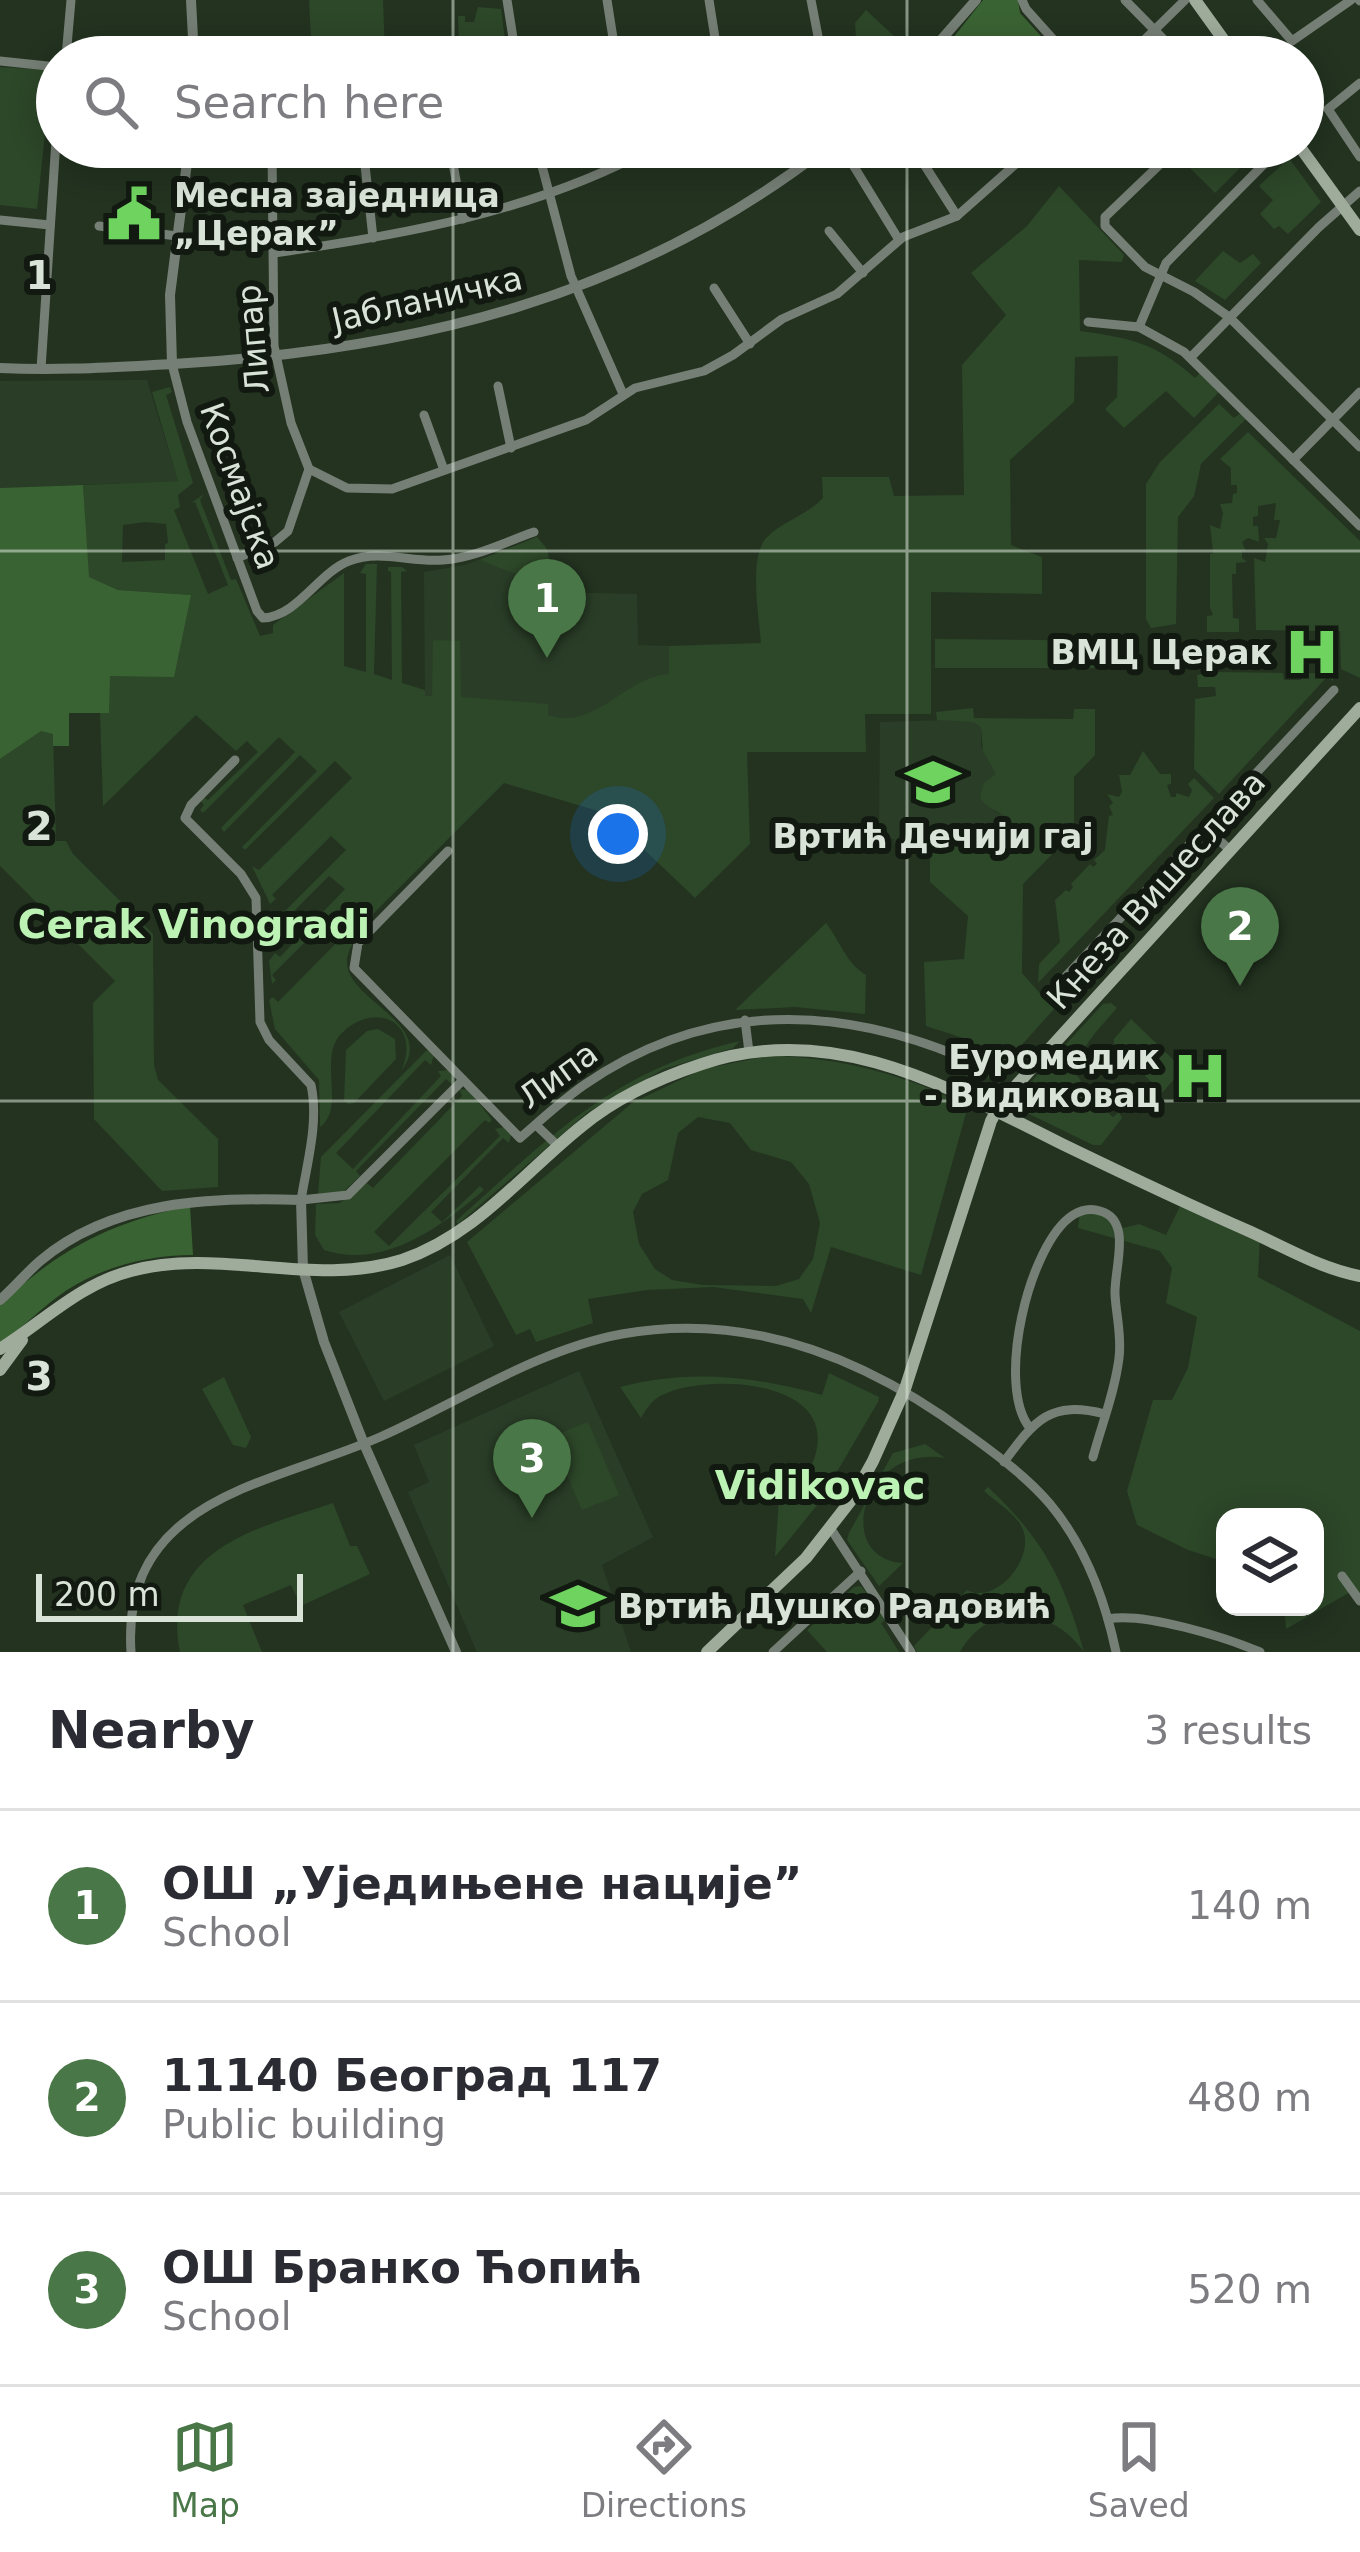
<!DOCTYPE html>
<meta charset="utf-8">
<style>
body{margin:0;font-family:"DejaVu Sans",sans-serif;background:#f2f2f3;color:#2b2b33}
.controls{position:absolute;right:36px;bottom:36px;display:grid;overflow:hidden;border-radius:24px;box-shadow:0 6px 30px #0003}
.controls button{width:108px;height:108px;display:grid;place-items:center;padding:0;border:0;border-bottom:3px solid #e1e1e2;background:#fff;color:#2b2b33;font:60px sans-serif}
.scale{position:absolute;left:36px;bottom:30px;width:267px;box-sizing:border-box;padding-left:12px;border:6px solid #d9e3d7;border-top:0;font-size:33px;line-height:42px;white-space:nowrap;color:#d9e3d7;-webkit-text-stroke:9px #111910;paint-order:stroke}
.you{position:absolute;left:618px;top:834px;width:42px;height:42px;margin:-30px;border:9px solid #fff;border-radius:50%;background:#1a73e8;box-shadow:0 0 0 18px #1a73e833}
.badge{display:grid;place-items:center;width:78px;height:78px;border-radius:50%;background:#4a7747;color:#fff;font-size:39px;font-weight:700}
.pin{position:absolute;translate:-50% -99px;filter:drop-shadow(0 3px 6px #0008)}
.pin::after{content:'';position:absolute;top:63px;width:42px;height:36px;background:inherit;clip-path:polygon(0 0,100% 0,50% 100%)}
.list{margin:0;padding:0;list-style:none}
h2{display:flex;justify-content:space-between;align-items:center;height:156px;margin:0;padding:0 48px;font-size:51px}
h2 small{font-size:39px;font-weight:400;color:#7c7c81}
.list li{display:grid;grid-template-columns:78px 1fr auto;gap:36px;align-items:center;box-sizing:border-box;height:192px;padding:0 48px;border-top:3px solid #e1e1e2}
.list b{display:block;font-size:45px;white-space:nowrap}
.list p{margin:0;font-size:39px;white-space:nowrap;color:#7c7c81}
.list em{font-size:39px;font-style:normal;color:#7c7c81}
.icon{flex:none;width:66px;height:66px;fill:none;stroke:currentColor;stroke-width:2;stroke-linecap:round;stroke-linejoin:round}
.map{position:relative;flex:none;width:1360px;height:1652px;overflow:hidden}
.search{position:absolute;background:#fff;box-shadow:0 6px 30px #0003;left:36px;right:36px;top:36px;height:132px;display:flex;align-items:center;gap:30px;box-sizing:border-box;padding:0 42px;border-radius:66px;color:#7c7c81;font-size:45px}
.sheet{height:732px;background:#fff}
nav{display:flex;justify-content:space-around;align-items:center;box-sizing:border-box;height:168px;border-top:3px solid #e1e1e2;background:#fff;font-size:33px;color:#7c7c81}
nav a{display:grid;justify-items:center;gap:6px}
nav .on{color:#4a7747}
.map>svg:first-child{display:block}
.built{fill:#2a3e27}
.green{fill:#2d4729;fill-rule:evenodd}
.forest{fill:#3a6333}
.lines{fill:none;stroke-linecap:round;stroke-linejoin:round}
.minor{stroke:#767f75;stroke-width:9}
.tertiary{stroke:#767f75;stroke-width:10}
.secondary{stroke:#9fac9c;stroke-width:12}
.grid{fill:none;stroke:#d9e3d7;stroke-width:3;stroke-opacity:0.55}
.labels{text-anchor:middle;dominant-baseline:central;stroke-width:12;stroke-linejoin:round;paint-order:stroke}
.poi-label{font-size:33px;font-weight:bold;fill:#d9e3d7;stroke:#111910;text-anchor:start}
.street-label{font-size:33px;fill:#d9e3d7;stroke:#111910}
.quarter-label{font-size:39px;font-weight:bold;fill:#bcf2b3;stroke:#111910}
.grid-label{font-size:39px;text-anchor:middle;font-weight:bold;fill:#d9e3d7;stroke:#111910;stroke-width:12;stroke-linejoin:round;paint-order:stroke}
</style>
<div class="map">
<svg width="1360" height="1652" viewBox="0 0 1360 1652">
<rect width="100%" height="100%" fill="#233320"/>
<g class="built">
<polygon points="147,380 178,481 0,488 0,381"/>
<polygon points="537,537 547,549 552,566 553,592 637,594 638,645 669,646 670,709 703,750 425,706 424,572 465,565"/>
<polygon points="947,720 973,722 981,727 981,746 996,769 996,775 989,779 994,811 1008,817 1013,824 1010,835 996,844 894,844 894,839 879,838 880,722"/>
<polygon points="450,1255 494,1346 384,1401 339,1312"/>
<polygon points="579,1371 653,1537 602,1565 631,1652 477,1652 408,1492 429,1482 414,1445"/>
</g>
<g class="green">
<polygon points="309,0 383,0 385,55 312,57"/>
<polygon points="478,7 501,9 505,40 496,48 459,50 458,16 465,16 465,22 474,22"/>
<polygon points="866,10 910,51 904,57 857,54 855,23"/>
<polygon points="0,67 47,70 51,77 37,209 0,205"/>
<polygon points="1196,147 1261,147 1215,193 1183,161"/>
<polygon points="1289,158 1321,202 1288,234 1279,226 1274,229 1260,214 1273,200 1259,186"/>
<path d="M1059,186L1124,255L1122,262L1079,260L1080,331C1131,338 1156,343 1195,378L1202,371L1220,391L1194,418L1166,391L1124,428L1105,409L1117,397L1118,356L1075,357L1074,402L1010,460L1011,545L1042,557V594L931,592V714H865L866,752H747L750,844L695,898L615,822L598,811L504,783L364,923L367,928C294,993 447,1011 401,1071C422,1026 379,999 343,1032C316,1056 347,1107 320,1127L319,1080L275,1029L269,1000L273,997L278,1002L350,929L332,915L272,975L276,980L272,984L269,961L275,953L280,957L345,889L329,876L277,928L282,935L274,942H268V922L272,918L275,921L346,850L331,836L272,895L276,899L270,904L252,866L259,870L352,778L335,761L245,850L242,847L317,771L300,755L224,832L221,828L295,752L279,737L203,813L200,810L204,805L200,800L203,797L208,800L258,752L247,741L236,751L196,715L103,806L100,713L109,712V676L190,595L118,590L88,577L83,485L178,481L152,392L170,387L172,392L166,395L193,483L178,495L180,507L174,510L208,594L228,585L195,502L191,503L204,494L200,500L231,580L236,579L260,636L273,633V625L281,619L344,573V666L366,672V574L360,573L366,564H377L374,674L392,680L391,572L388,571V567H402L407,571L401,572L402,683L425,690V696H432L433,640L460,641L461,697L548,704V715C594,732 626,676 669,674V646L761,643C759,616 748,556 767,537C783,521 807,515 823,498L822,477H889L894,496L964,495L962,365L1006,315L971,273L1027,226ZM146,522L166,524L168,543L165,544V560L122,562L123,525Z"/>
<polygon points="1223,251 1240,263 1253,254 1261,263 1225,300 1195,281"/>
<polygon points="1219,404 1234,418 1241,413 1246,419 1201,464 1194,496 1178,517 1176,624 1151,628 1146,619 1146,484 1160,462"/>
<polygon points="1248,432 1360,541 1360,678 1341,669 1340,631 1256,630 1254,558 1265,562 1268,544 1264,538 1276,538 1280,520 1274,520 1276,503 1258,506 1258,516 1253,517 1253,526 1258,526 1259,542 1248,538 1242,542 1246,551 1242,551 1242,558 1247,562 1236,563 1236,574 1232,574 1233,618 1239,619 1239,632 1207,632 1207,616 1213,615 1210,608 1210,554 1213,553 1210,525 1220,529 1223,513 1220,504 1232,503 1233,494 1237,493 1237,485 1231,485 1231,468 1220,459"/>
<polygon points="537,537 547,549 553,589 480,560"/>
<polygon points="935,639 1136,641 1136,668 935,668"/>
<polygon points="1214,672 1283,673 1284,680 1301,680 1302,673 1334,674 1333,681 1327,677 1219,794 1194,769 1195,699 1216,696 1215,687 1198,687 1197,675"/>
<path d="M973,708L974,718L1073,719L1074,709H1095V755L1074,777V832L1023,884L1022,973L1054,1009L994,1076L980,1081L967,1075L966,1039L926,1026L924,962L964,959L968,916L930,882V844H996L1006,841L1013,825C1005,811 989,812 980,798L984,783L996,774L983,751L981,727L972,722L937,720L936,712Z"/>
<polygon points="41,730 53,734 56,841 66,841 73,854 153,934 154,1065 158,1080 218,1139 218,1187 162,1191 94,1119 93,1003 115,981 0,866 0,759"/>
<polygon points="1143,751 1160,774 1171,774 1171,784 1167,785 1171,797 1176,797 1176,793 1189,797 1192,790 1188,784 1194,778 1214,798 1038,983 1039,964 1060,942 1055,900 1066,890 1069,892 1073,887 1071,884 1090,864 1093,867 1097,864 1094,860 1105,850 1109,816 1113,815 1109,806 1113,803 1107,794 1119,797 1122,792 1119,775 1130,775"/>
<path d="M826,923C839,939 845,962 866,975L865,1014L795,1007L735,1010Z"/>
<path d="M1111,1003L1117,1008C1096,1032 1080,1047 1076,1074L1081,1081L1077,1086L1113,1117L1119,1112L1122,1118L1101,1145H1093L1023,1111L1020,1094L1103,1004Z"/>
<polygon points="1131,1019 1183,1069 1162,1093 1114,1044 1114,1039"/>
<polygon points="378,1029 395,1039 396,1059 354,1103 348,1104 344,1101 346,1050 367,1031"/>
<path d="M740,1041L733,1048L664,1069L588,1112L458,1224L456,1221C550,1137 613,1070 740,1041Z"/>
<polygon points="427,1050 434,1055 431,1065 425,1060 336,1153 353,1169 441,1076 438,1071 449,1070 453,1074 452,1084 446,1079 356,1171 360,1176 343,1192 318,1194 321,1157"/>
<path d="M768,1056C840,1057 904,1074 968,1106L921,1275L831,1247L811,1313L803,1299L713,1287L647,1290L588,1299L593,1323L536,1342L530,1329L516,1335L467,1242L632,1103L703,1069ZM698,1117L730,1123L751,1150L791,1162L809,1184L820,1223L813,1259L799,1279L776,1286L703,1285L672,1280L655,1269L639,1244L633,1212L642,1194L668,1180L678,1133Z"/>
<path d="M459,1089L469,1090L492,1120L489,1123L485,1120L374,1232L389,1246L500,1136L495,1129L504,1127L511,1135L509,1143L503,1138L431,1212L442,1222L480,1186L484,1190C441,1227 383,1270 324,1250L315,1235L316,1204L340,1203L367,1183L373,1188L462,1096Z"/>
<polygon points="1182,1202 1260,1236 1258,1277 1360,1331 1360,1601 1352,1591 1286,1629 1284,1607 1315,1607 1315,1517 1225,1517 1225,1562 1188,1550 1137,1525 1127,1491 1153,1400 1172,1400 1188,1368 1197,1317 1166,1303 1172,1268 1160,1251 1078,1228 1080,1212 1098,1210 1119,1229 1139,1224 1166,1235"/>
<path d="M829,1373L879,1397L878,1402L818,1504L775,1557L779,1498C789,1481 809,1477 815,1456C838,1380 712,1374 667,1393C653,1398 648,1406 641,1418L620,1387C690,1369 753,1376 822,1395Z"/>
<polygon points="224,1377 251,1437 246,1448 233,1445 202,1389"/>
<polygon points="588,1422 619,1495 582,1510 560,1459 577,1451 559,1457 550,1437"/>
<path d="M925,1444L945,1458C861,1444 833,1559 903,1563L879,1586L847,1540L849,1533L893,1453Z"/>
<path d="M988,1487C1043,1539 1064,1579 1084,1652C1052,1606 989,1600 960,1652H917L914,1646L967,1590C995,1605 1032,1562 1024,1533C1020,1516 997,1503 984,1491Z"/>
<path d="M333,1503L350,1546H357L370,1574L301,1606L291,1585L243,1605L262,1652H180C159,1549 258,1528 333,1503Z"/>
<polygon points="861,1586 887,1619 881,1623 899,1652 827,1652 807,1630 854,1587"/>
</g>
<g class="forest">
<polygon points="983,0 1018,0 1020,13 1060,57 938,57"/>
<polygon points="83,485 89,577 118,590 191,595 174,677 110,676 109,713 69,713 69,746 53,746 53,734 41,731 0,759 0,488"/>
<path d="M190,1206L193,1255C150,1255 104,1266 67,1290C43,1306 24,1327 0,1343V1304C62,1248 109,1223 190,1206Z"/>
</g>
<g class="lines">
<g class="minor">
<polyline points="507,0 516,57"/>
<polyline points="607,0 616,57"/>
<polyline points="709,0 718,57"/>
<polyline points="811,0 822,57"/>
<polyline points="1022,0 1026,9 1069,57"/>
<polyline points="1125,0 1181,57"/>
<polyline points="1257,0 1292,41 1351,0"/>
<polyline points="1359,0 1360,1"/>
<polyline points="66,57 71,0"/>
<polyline points="502,57 614,48"/>
<polyline points="1127,57 1185,0"/>
<polyline points="0,61 57,67"/>
<polyline points="1360,83 1328,109 1360,157"/>
<polyline points="363,147 373,238"/>
<polyline points="450,147 463,219"/>
<polyline points="537,147 571,276 623,394"/>
<polyline points="842,147 899,240"/>
<polyline points="913,147 957,216"/>
<polyline points="1178,147 1105,217 1105,226 1145,267 1194,292 1229,317 1360,447"/>
<polyline points="412,155 450,150"/>
<polyline points="0,220 50,225"/>
<polyline points="99,226 177,236"/>
<polyline points="829,231 863,273"/>
<path d="M274,253C404,235 537,211 654,147"/>
<polyline points="714,288 750,344"/>
<polyline points="1088,322 1139,327 1184,352 1360,526"/>
<polyline points="1139,327 1166,263 1271,157"/>
<polyline points="1191,357 1319,227 1360,191"/>
<path d="M172,364L187,422L257,611L263,618C298,616 318,573 349,561C380,549 412,563 443,560C474,558 505,542 534,532"/>
<polyline points="41,369 57,125"/>
<polyline points="498,386 511,448"/>
<polyline points="424,415 444,470"/>
<polyline points="1293,460 1360,392"/>
<polyline points="309,469 347,488 392,489 586,420 635,388 704,371 733,355 782,319 837,294 903,237 957,216 1035,147"/>
<polyline points="237,558 275,542 288,531 309,469 291,423 274,346 272,147"/>
<path d="M235,760L191,805L185,818L241,874L256,898L260,1022L269,1040L311,1085C319,1122 307,1163 301,1200L348,1195L463,1080"/>
<polyline points="1205,828 1229,849"/>
<path d="M448,851L358,943L354,968L520,1138C541,1120 561,1101 584,1085C703,1003 831,1003 961,1057"/>
<polyline points="1053,990 1334,690"/>
<polyline points="745,1020 749,1052"/>
<polyline points="536,1125 558,1146"/>
<path d="M1030,1428C995,1386 1029,1243 1073,1215C1081,1210 1091,1208 1100,1211C1133,1220 1114,1268 1115,1294C1116,1315 1122,1336 1119,1358C1115,1391 1102,1424 1093,1457"/>
<path d="M1004,1462C1035,1420 1050,1400 1105,1414"/>
<polyline points="831,1529 911,1652"/>
<polyline points="1342,1576 1360,1601"/>
<path d="M1108,1619C1144,1612 1225,1637 1260,1652"/>
<path d="M131,1652C121,1497 271,1485 380,1437C459,1402 536,1350 622,1334C749,1311 867,1359 968,1434C997,1455 1027,1477 1050,1504C1085,1546 1105,1600 1116,1652"/>
<polyline points="773,1652 861,1571"/>
</g>
<g class="tertiary">
<polyline points="191,0 194,57"/>
<polyline points="926,57 976,0"/>
<polyline points="172,364 170,295 189,147"/>
<path d="M0,368C58,371 115,367 173,364C414,350 633,298 827,147"/>
<path d="M0,1300C14,1288 26,1273 40,1261C112,1200 212,1197 301,1200L303,1269L324,1342L364,1444L456,1652"/>
</g>
<g class="secondary">
<polyline points="1195,0 1236,57"/>
<polyline points="1300,147 1360,230"/>
<path d="M0,1349C44,1321 80,1284 131,1271C220,1247 314,1288 402,1260C476,1235 523,1173 582,1126C617,1097 659,1078 702,1064C833,1020 948,1087 1062,1144C1124,1174 1187,1204 1251,1232C1286,1248 1322,1269 1360,1276"/>
<polyline points="0,1370 22,1340"/>
<polyline points="707,1652 806,1558 852,1499 873,1461 905,1389 991,1121 1001,1102 1360,708"/>
</g>
</g>
<path class="grid" d="M453,0V57M907,0V57M453,147V1652M907,147V1652M0,551H1360M0,1101H1360"/>
<defs>
<symbol id="civic-bare" viewBox="-9 -9 18 18"><path d="M-.6-6.5H3V-4.5H.6V-3L4-1V1h2V6H-6V1h2V-1L-.6-3ZM-1.2 2.5V6h2.4V2.5Z" fill="#6fd35f" stroke="#111910" stroke-width="2.5" paint-order="stroke"/></symbol>
<symbol id="hospital-bare" viewBox="-9 -9 18 18"><path d="M-5-5h3v3.5h4V-5h3V5h-3V1.5h-4V5h-3Z" fill="#6fd35f" stroke="#111910" stroke-width="2.5" paint-order="stroke"/></symbol>
<symbol id="school-bare" viewBox="-9 -9 18 18"><path d="M0-5L7-2L0 1L-7-2ZM-4 1L0 2.5L4 1V4Q0 6-4 4Z" fill="#6fd35f" stroke="#111910" stroke-width="2.5" paint-order="stroke"/></symbol>
</defs>
<g fill-rule="evenodd">
<use href="#civic-bare" x="96" y="176" width="76" height="76"/>
<use href="#hospital-bare" x="1274" y="614" width="76" height="76"/>
<use href="#school-bare" x="895" y="744" width="76" height="76"/>
<use href="#hospital-bare" x="1162" y="1038" width="76" height="76"/>
<use href="#school-bare" x="540" y="1568" width="76" height="76"/>
</g>
<g class="labels">
<g class="poi-label">
<text x="174" y="195">Месна заједница<tspan x="174" dy="38">„Церак”</tspan></text>
<text x="1272" y="652" text-anchor="end">ВМЦ Церак</text>
<text x="933" y="836" text-anchor="middle">Вртић Дечији гај</text>
<text x="1160" y="1057" text-anchor="end">Еуромедик<tspan x="1160" dy="38">- Видиковац</tspan></text>
<text x="618" y="1606">Вртић Душко Радовић</text>
</g>
<g class="street-label">
<text transform="translate(427 299) rotate(-13)">Јабланичка</text>
<text transform="translate(253 339) rotate(-95)">Липар</text>
<text transform="translate(240 486) rotate(70)">Космајска</text>
<text transform="translate(1156 890) rotate(-48)">Кнеза Вишеслава</text>
<text transform="translate(558 1075) rotate(-36)">Липа</text>
</g>
<g class="quarter-label">
<text x="194" y="924">Cerak Vinogradi</text>
<text x="820" y="1485">Vidikovac</text>
</g>
</g>
<g class="grid-label">
<text x="39" y="289">1</text>
<text x="39" y="840">2</text>
<text x="39" y="1390">3</text>
</g>
</svg>
<div class="controls">
<button><svg class="icon" aria-label="layers" viewBox="0 0 24 24"><path d="M12 4l9 5-9 5-9-5zM3 14l9 5 9-5"/></svg></button>
</div>
<div class="scale">200 m</div>
<div class="you"></div>
<div class="pin badge" style="left:547px;top:658px">1</div>
<div class="pin badge" style="left:1240px;top:986px">2</div>
<div class="pin badge" style="left:532px;top:1518px">3</div>
<div class="search"><svg class="icon" aria-label="search" viewBox="0 0 24 24"><circle cx="10" cy="10" r="6"/><path d="M15 15l6 6"/></svg>Search here</div>
</div>
<section class="sheet">
<h2>Nearby<small>3 results</small></h2>
<ul class="list">
<li><span class="badge">1</span><div><b>ОШ „Уједињене нације”</b><p>School</p></div><em>140 m</em></li>
<li><span class="badge">2</span><div><b>11140 Београд 117</b><p>Public building</p></div><em>480 m</em></li>
<li><span class="badge">3</span><div><b>ОШ Бранко Ћопић</b><p>School</p></div><em>520 m</em></li>
</ul>
</section>
<nav>
<a class="on"><svg class="icon" aria-label="map" viewBox="0 0 24 24"><path d="M3 6l6-2 6 2 6-2v14l-6 2-6-2-6 2zM9 4v14M15 6v14"/></svg>Map</a>
<a><svg class="icon" aria-label="directions" viewBox="0 0 24 24"><path d="M12 3l9 9-9 9-9-9zM9 14v-3h6M13 9l2 2-2 2"/></svg>Directions</a>
<a><svg class="icon" aria-label="saved" viewBox="0 0 24 24"><path d="M7 4h10v16l-5-4-5 4z"/></svg>Saved</a>
</nav>
